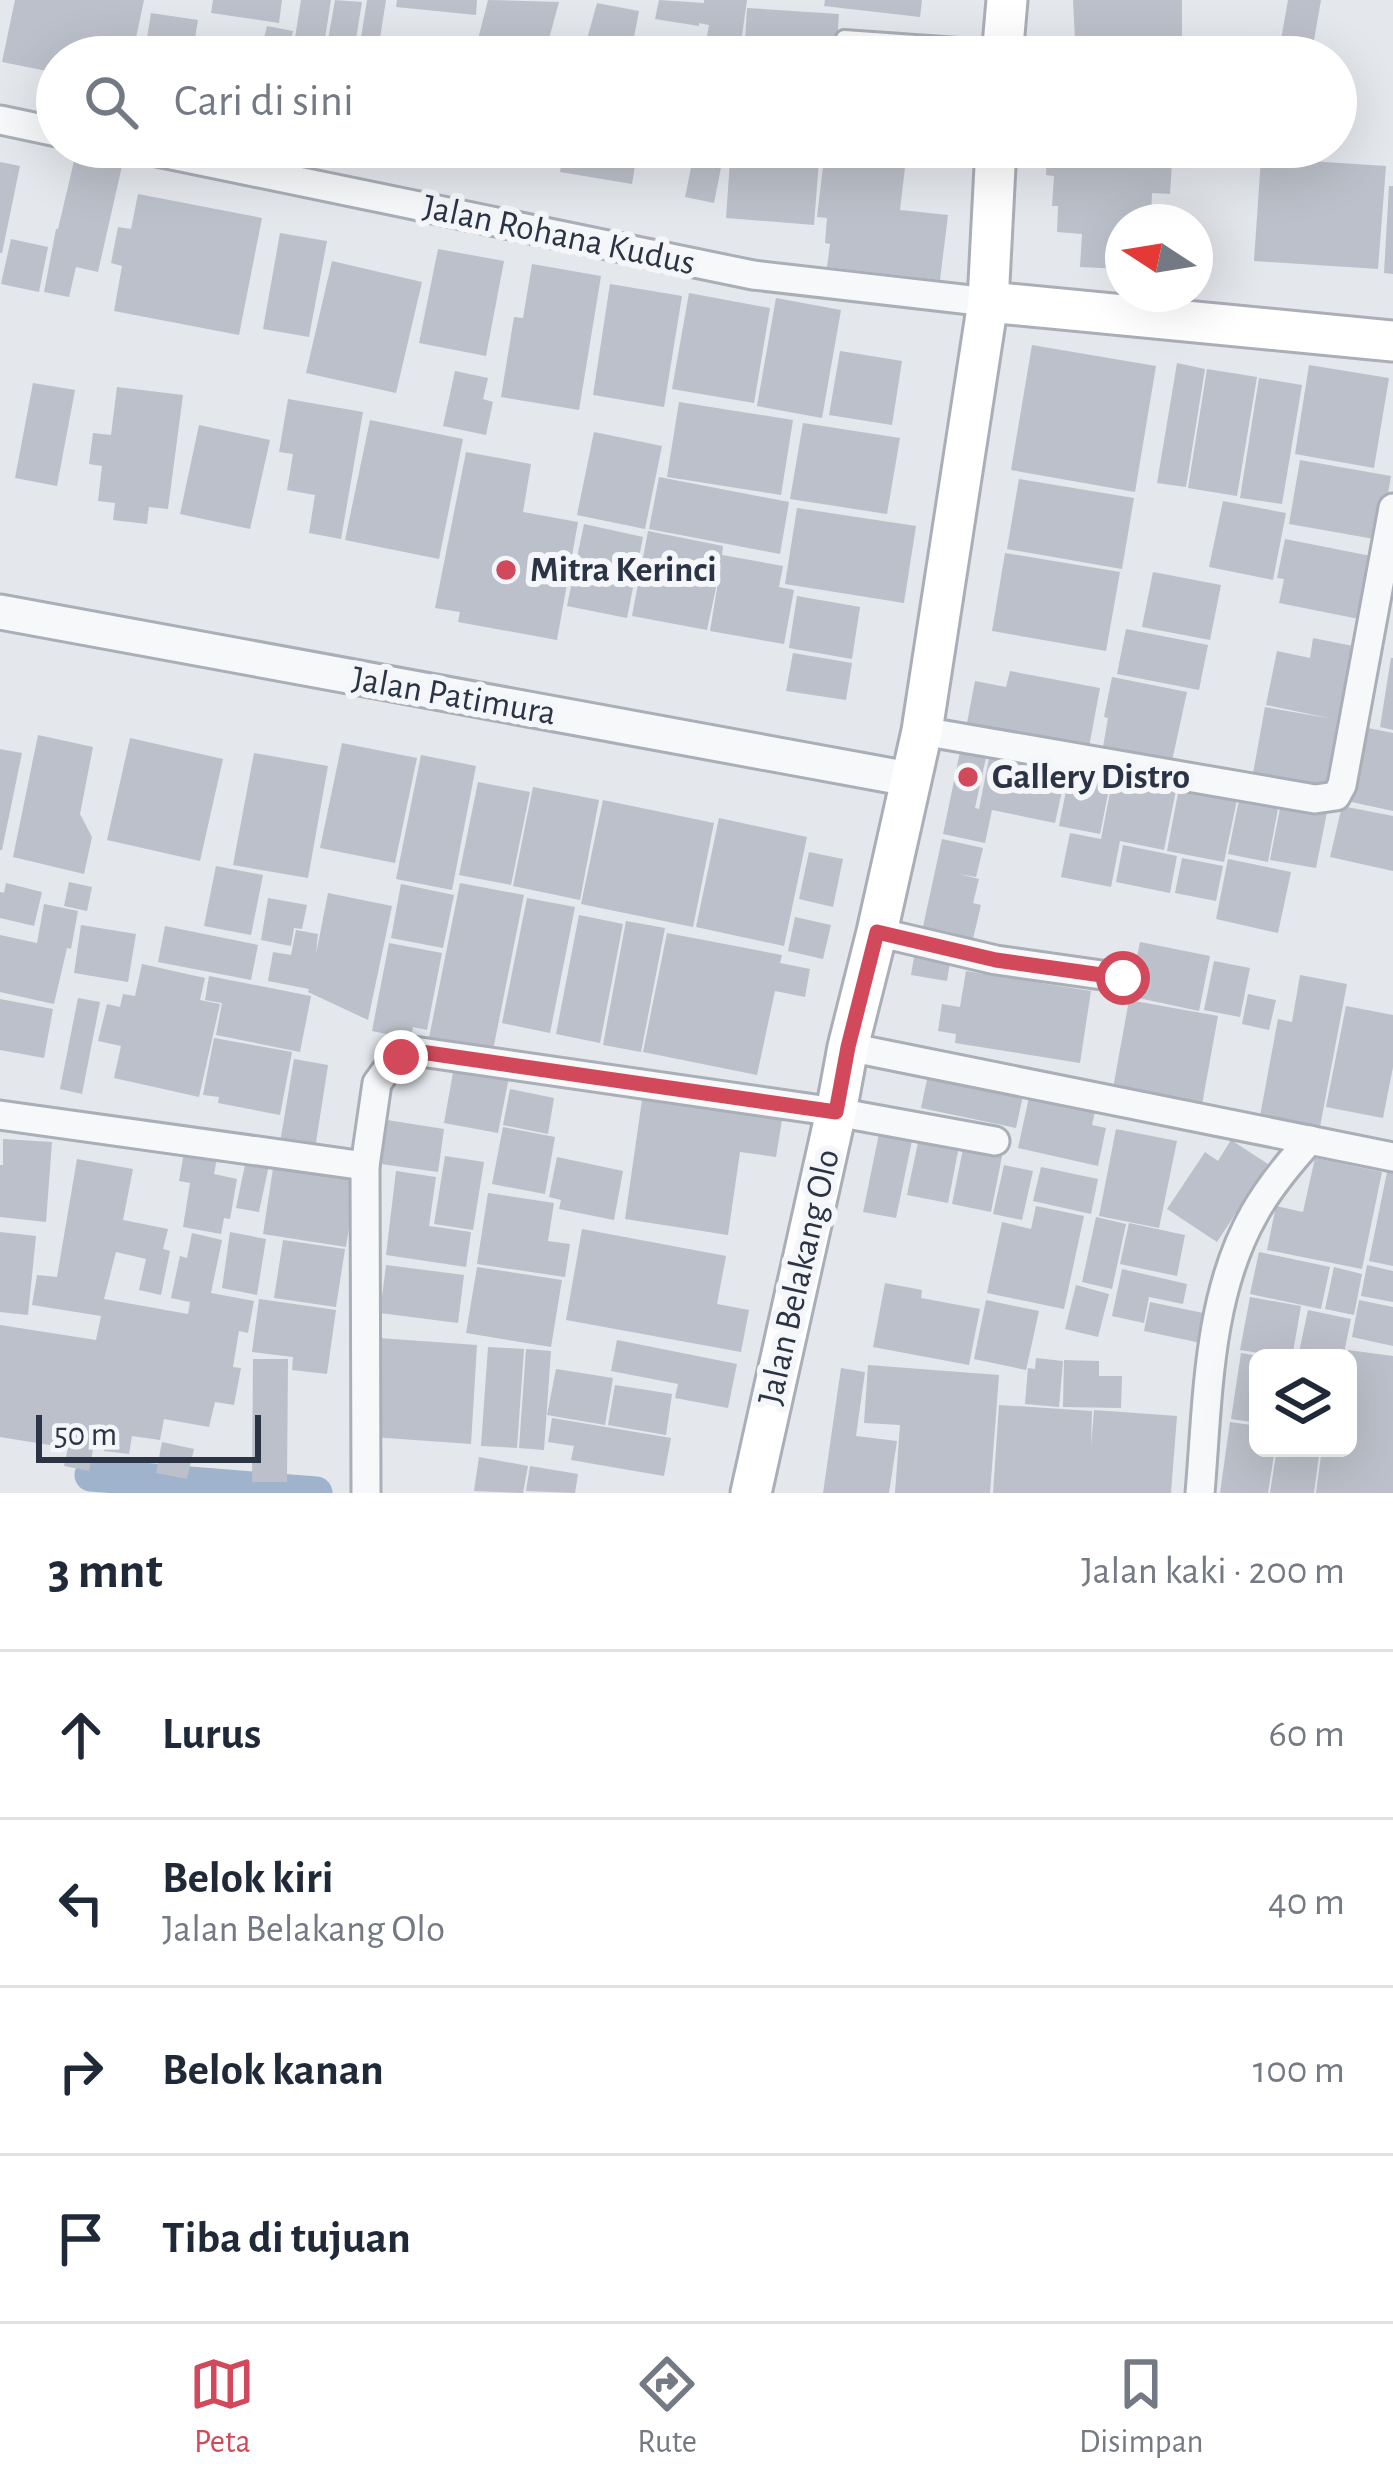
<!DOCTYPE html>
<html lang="id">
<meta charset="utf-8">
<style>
body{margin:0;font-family:"Alegreya Sans",sans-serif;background:#f6f6f7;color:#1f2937}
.controls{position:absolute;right:36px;bottom:36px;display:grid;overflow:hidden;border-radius:18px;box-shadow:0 12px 48px #0002}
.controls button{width:108px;height:108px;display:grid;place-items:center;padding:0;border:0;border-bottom:3px solid #e0e1e3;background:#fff;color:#1f2937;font:60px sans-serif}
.compass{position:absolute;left:1105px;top:204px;width:108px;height:108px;border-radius:50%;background:#fff;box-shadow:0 12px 48px #0002;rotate:282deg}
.scale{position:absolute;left:36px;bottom:30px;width:225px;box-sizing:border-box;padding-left:12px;border:6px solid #2b3445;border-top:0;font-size:33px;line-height:42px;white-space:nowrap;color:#2b3445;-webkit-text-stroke:9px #f4f6f9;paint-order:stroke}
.stop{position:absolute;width:36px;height:36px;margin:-27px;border:9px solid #d1495b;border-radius:50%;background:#fff}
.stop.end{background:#d1495b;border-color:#fff;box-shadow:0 3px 12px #0008}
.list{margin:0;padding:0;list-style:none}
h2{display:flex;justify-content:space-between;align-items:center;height:156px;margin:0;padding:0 48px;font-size:51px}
h2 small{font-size:39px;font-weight:400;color:#747a83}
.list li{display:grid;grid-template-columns:78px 1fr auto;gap:36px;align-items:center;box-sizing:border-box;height:168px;padding:0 48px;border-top:3px solid #e0e1e3}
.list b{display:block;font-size:45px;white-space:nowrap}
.list p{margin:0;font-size:39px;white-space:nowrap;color:#747a83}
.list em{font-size:39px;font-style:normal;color:#747a83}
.icon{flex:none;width:66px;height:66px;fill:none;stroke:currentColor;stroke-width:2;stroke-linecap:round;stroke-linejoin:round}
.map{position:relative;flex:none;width:1393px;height:1493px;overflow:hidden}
.search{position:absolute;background:#fff;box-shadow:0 12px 48px #0002;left:36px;right:36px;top:36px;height:132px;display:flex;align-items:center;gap:30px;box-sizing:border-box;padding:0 42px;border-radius:66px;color:#747a83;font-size:45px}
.sheet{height:828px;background:#fff}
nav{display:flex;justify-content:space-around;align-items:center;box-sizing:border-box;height:168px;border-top:3px solid #e0e1e3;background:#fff;font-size:33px;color:#747a83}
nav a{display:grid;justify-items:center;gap:6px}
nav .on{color:#d1495b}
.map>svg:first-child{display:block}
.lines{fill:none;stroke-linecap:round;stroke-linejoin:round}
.canal{stroke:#9fb4cc;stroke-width:33}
.building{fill:#bbc0ca}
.service-casing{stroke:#a9aeb7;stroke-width:20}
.minor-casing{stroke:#a9aeb7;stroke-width:33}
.tertiary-casing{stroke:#a9aeb7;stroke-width:39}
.secondary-casing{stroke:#a9aeb7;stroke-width:45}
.service{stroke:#f7f8fa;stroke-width:14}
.minor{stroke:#f7f8fa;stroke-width:27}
.tertiary{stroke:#f7f8fa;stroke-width:33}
.secondary{stroke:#fff;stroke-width:39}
.route{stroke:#d1495b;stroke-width:15}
.poi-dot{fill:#d1495b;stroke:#f4f6f9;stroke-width:4.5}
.labels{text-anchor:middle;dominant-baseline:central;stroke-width:12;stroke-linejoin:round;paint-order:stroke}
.street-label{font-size:36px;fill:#2b3445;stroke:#f4f6f9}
.poi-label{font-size:36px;font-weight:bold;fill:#2b3445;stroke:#f4f6f9;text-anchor:start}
</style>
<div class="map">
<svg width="1393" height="1493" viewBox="0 0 1393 1493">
<rect width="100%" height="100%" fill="#e4e7ec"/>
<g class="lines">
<polyline class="canal" points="91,1475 316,1493"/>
</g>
<g class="building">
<polygon points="15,0 144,0 132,57 57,57 57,73 2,62"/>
<polygon points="213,0 282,0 279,23 211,13"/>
<polygon points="301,0 331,0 322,57 292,57"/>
<polygon points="335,0 362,2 353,57 325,57"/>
<polygon points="367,0 386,0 377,57 358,57"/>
<polygon points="397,0 477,0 476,15 396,7"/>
<polygon points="488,0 559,2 544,57 509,57 476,47"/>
<polygon points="659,0 704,3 704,0 747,0 739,57 703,57 709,25 699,23 699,26 655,19"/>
<polygon points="825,0 922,0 920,17 824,6"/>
<polygon points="1073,0 1182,0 1182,39 1075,39"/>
<polygon points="1288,0 1321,0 1311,57 1279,51"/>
<polygon points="597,3 639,11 633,42 653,45 650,57 582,57"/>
<polygon points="747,8 839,14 837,41 940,48 940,57 744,57"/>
<polygon points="151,13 198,20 192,57 144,57"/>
<polygon points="267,26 293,31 287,57 261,51"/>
<polygon points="398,39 466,49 464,57 395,57"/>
<polygon points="218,41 258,47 256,57 215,57"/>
<polygon points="1050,44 1150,48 1150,57 1049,57"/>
<polygon points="469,147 524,147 522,159 469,149"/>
<polygon points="564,147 638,147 632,184 560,172"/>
<polygon points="649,147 725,147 714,203 685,197 691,168 646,159"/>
<polygon points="731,147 820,147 814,225 726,218"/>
<polygon points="1047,147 1173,147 1170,194 1152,193 1151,222 1123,222 1123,269 1080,267 1082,234 1057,232 1058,206 1052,206 1054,176 1046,175"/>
<polygon points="825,150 906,159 900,210 948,215 940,280 827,267 830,244 825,243 827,218 817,217"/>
<polygon points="75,157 122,166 98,272 76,267 69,297 44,292 56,229 58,229"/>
<polygon points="1261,158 1386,166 1378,269 1254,261"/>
<polygon points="0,162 20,166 2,253 0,253"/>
<polygon points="1389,186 1393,186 1393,274 1384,273"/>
<polygon points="138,194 262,218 239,335 114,311 122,266 111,263 118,227 131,229"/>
<polygon points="280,233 327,241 309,337 263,329"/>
<polygon points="11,239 48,247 39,292 1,284"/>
<polygon points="438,249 504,261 486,356 419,343"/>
<polygon points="332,261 422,282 396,393 306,373"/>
<polygon points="532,264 601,276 579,410 501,397 514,317 523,318"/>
<polygon points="610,284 682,296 664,407 593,395"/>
<polygon points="689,293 770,308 754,403 672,389"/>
<polygon points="776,298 841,310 822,418 757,406"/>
<polygon points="1032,345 1156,366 1135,492 1011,470"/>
<polygon points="840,351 902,361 892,425 829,415"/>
<polygon points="1177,363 1205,369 1186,487 1157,483"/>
<polygon points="1309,365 1389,378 1374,468 1295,454"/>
<polygon points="1207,369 1257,377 1237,496 1188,488"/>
<polygon points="455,371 488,378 483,399 493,402 486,435 443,426"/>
<polygon points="1259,378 1302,385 1282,504 1240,498"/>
<polygon points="33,383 75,390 57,486 15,478"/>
<polygon points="117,387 183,395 168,509 149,507 147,524 113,520 115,503 98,501 102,466 89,464 93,433 111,435"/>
<polygon points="288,399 363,412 341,539 309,533 315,495 287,490 293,454 279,452"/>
<polygon points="679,402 793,420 781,495 667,477"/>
<polygon points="370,420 463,439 439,559 345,540"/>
<polygon points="803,423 900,438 887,514 790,499"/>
<polygon points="199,425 270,440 250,529 180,514"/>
<polygon points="594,432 662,446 645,529 577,515"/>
<polygon points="466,452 531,464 523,512 578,522 557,640 458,622 460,612 435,608"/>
<polygon points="1300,460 1391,476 1380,540 1289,524"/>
<polygon points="659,477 789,502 780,554 649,529"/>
<polygon points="1019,479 1134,498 1122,569 1007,549"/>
<polygon points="1223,501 1286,513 1273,580 1209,567"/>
<polygon points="797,508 916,526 904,603 785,584"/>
<polygon points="584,524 643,537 627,618 567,606"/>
<polygon points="648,531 723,546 722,555 783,566 779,587 794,590 784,644 710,631 721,564 707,630 632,616"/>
<polygon points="1285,539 1371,556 1359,619 1279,603 1284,579 1277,578"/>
<polygon points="1005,553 1120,572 1106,651 992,631"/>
<polygon points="1153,572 1221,585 1210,640 1142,627"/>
<polygon points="797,596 860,607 852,659 789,648"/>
<polygon points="1126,629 1208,645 1199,690 1117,674"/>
<polygon points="1313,638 1358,647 1330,793 1252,779 1265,707 1333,719 1266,705 1277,651 1310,658"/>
<polygon points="793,653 852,663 846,700 786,691"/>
<polygon points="1391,658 1393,658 1393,730 1380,727"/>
<polygon points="1010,671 1100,688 1089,747 967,723 975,681 1006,687"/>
<polygon points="1112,677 1187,692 1172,761 1103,747 1108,718 1104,717"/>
<polygon points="1363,727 1393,733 1393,811 1347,801"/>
<polygon points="38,735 93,747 80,814 92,837 84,874 13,857"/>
<polygon points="130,738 223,759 200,861 107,840"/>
<polygon points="342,743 417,758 395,863 320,848"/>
<polygon points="961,747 987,753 975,808 979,809 990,753 1067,768 1055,823 992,810 985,843 943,834"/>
<polygon points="0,749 22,753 2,850 0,850"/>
<polygon points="254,753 328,766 308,878 233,865"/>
<polygon points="421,755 476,766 452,890 396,879"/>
<polygon points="1072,761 1113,769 1100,834 1059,826"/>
<polygon points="1115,767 1178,780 1164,850 1120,841 1111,887 1061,877 1070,833 1101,839"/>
<polygon points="478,782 530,792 511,885 459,875"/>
<polygon points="1180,783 1238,795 1224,862 1167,851"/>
<polygon points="533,787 599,800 580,900 513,886"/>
<polygon points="1241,790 1280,798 1268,862 1228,854"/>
<polygon points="1282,798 1328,807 1316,868 1270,860"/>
<polygon points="603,800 714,823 693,927 581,904"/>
<polygon points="1342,806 1393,816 1393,871 1330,857"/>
<polygon points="719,818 807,837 784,946 696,927"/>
<polygon points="942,839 983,848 976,877 959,874 979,879 973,903 981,905 972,943 922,931"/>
<polygon points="1123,845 1177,856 1170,893 1116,882"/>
<polygon points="809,852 843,859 833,907 799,899"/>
<polygon points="1182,858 1223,866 1216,901 1175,893"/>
<polygon points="1228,859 1291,872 1278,933 1216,919"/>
<polygon points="216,866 263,875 251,935 204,926"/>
<polygon points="69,882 92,887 87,911 64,906"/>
<polygon points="6,883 42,892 34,926 0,918 0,892 4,893"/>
<polygon points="460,883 524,895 493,1050 429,1038"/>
<polygon points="401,884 454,895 443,948 391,938"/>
<polygon points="328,893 392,906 368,1020 308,992 309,989 268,981 273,952 291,955 296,930 318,934 316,954"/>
<polygon points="268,898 307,905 302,929 294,928 291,946 261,940"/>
<polygon points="527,898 575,907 550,1033 502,1023"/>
<polygon points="44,904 78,911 71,949 67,948 54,1004 0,992 0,935 37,943"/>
<polygon points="579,915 623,924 600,1043 556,1034"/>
<polygon points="795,917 831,925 823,959 788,951"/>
<polygon points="626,921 665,928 641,1052 603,1045"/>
<polygon points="81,925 136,934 128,982 74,973"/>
<polygon points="165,926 258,945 251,980 158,962"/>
<polygon points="667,933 782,955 780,963 810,969 805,997 775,991 757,1075 643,1052"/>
<polygon points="1140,942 1210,956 1199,1011 1129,996"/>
<polygon points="389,943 442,953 427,1030 413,1027 411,1039 372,1031"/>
<polygon points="915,951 951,957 947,981 911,975"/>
<polygon points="1214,961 1250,968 1240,1017 1204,1010"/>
<polygon points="142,964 205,978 200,1000 220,1004 199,1097 114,1078 121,1046 98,1041 107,1004 120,1007 123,994 135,996"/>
<polygon points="966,971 1091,991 1080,1063 955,1043 956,1034 938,1031 942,1004 960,1007"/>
<polygon points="1300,975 1347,984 1319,1132 1259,1121 1278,1019 1292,1022"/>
<polygon points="209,976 311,996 300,1052 216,1035 222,1003 205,1000"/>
<polygon points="1248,994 1276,1000 1269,1030 1242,1024"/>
<polygon points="78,998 100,1002 82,1094 60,1089"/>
<polygon points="0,999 53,1009 44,1058 0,1050"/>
<polygon points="1129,1000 1218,1016 1201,1110 1112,1094"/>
<polygon points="1346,1006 1393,1015 1393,1067 1383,1118 1326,1107"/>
<polygon points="214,1038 292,1052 280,1115 218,1103 219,1097 203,1095"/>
<polygon points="294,1059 328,1065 315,1149 280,1143"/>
<polygon points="454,1067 509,1077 498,1133 444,1123"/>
<polygon points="929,1070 1024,1091 1016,1128 921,1108"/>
<polygon points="1031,1088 1097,1103 1092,1125 1106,1128 1098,1166 1018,1148"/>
<polygon points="510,1089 554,1098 548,1134 503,1125"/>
<polygon points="642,1100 782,1120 776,1157 740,1152 728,1235 625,1219"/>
<polygon points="387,1120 444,1129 438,1172 381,1164"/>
<polygon points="881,1124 914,1131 896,1218 863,1212"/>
<polygon points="503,1127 555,1137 545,1194 492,1184"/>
<polygon points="1116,1129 1177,1141 1159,1228 1099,1216"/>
<polygon points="920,1133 960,1141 948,1203 907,1195"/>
<polygon points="3,1139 52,1142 46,1222 0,1217 0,1165 3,1165"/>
<polygon points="965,1139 1004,1146 991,1212 952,1204"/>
<polygon points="1231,1140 1268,1164 1217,1242 1167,1209 1205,1152 1218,1161"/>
<polygon points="184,1152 217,1158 214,1174 237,1179 230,1219 224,1218 221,1234 183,1227 190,1183 179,1181"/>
<polygon points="445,1156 484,1162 473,1230 434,1224"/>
<polygon points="557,1157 623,1171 614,1220 559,1209 561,1200 549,1197"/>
<polygon points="1315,1158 1382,1172 1362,1269 1267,1250 1276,1206 1303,1212"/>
<polygon points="77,1159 133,1169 123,1220 168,1229 163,1249 170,1251 161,1295 139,1290 146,1259 116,1252 104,1299 188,1314 190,1302 171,1298 180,1256 187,1258 192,1233 222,1240 211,1293 254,1301 248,1333 239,1331 233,1367 241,1368 234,1405 215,1402 209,1427 164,1419 160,1440 132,1436 129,1454 104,1451 106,1431 97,1429 89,1471 64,1466 68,1448 0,1437 0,1325 96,1340 101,1316 32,1305 37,1275 57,1277"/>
<polygon points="246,1160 269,1165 259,1212 236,1208"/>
<polygon points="274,1162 357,1174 346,1247 263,1234"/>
<polygon points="1004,1165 1033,1171 1022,1220 993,1214"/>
<polygon points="1041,1167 1098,1179 1091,1214 1033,1201"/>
<polygon points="396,1171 436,1177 429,1226 471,1232 466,1267 386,1255"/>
<polygon points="1387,1172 1393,1173 1393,1266 1369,1261"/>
<polygon points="488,1193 554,1203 548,1241 570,1244 565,1277 477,1264"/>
<polygon points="1036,1206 1084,1216 1064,1309 987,1293 1002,1222 1031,1229"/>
<polygon points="1096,1217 1126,1224 1112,1289 1082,1282"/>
<polygon points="1129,1223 1185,1235 1177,1276 1120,1264"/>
<polygon points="582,1229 726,1256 717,1304 749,1310 741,1352 566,1320"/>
<polygon points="0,1232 36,1236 28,1315 0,1312"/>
<polygon points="230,1232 266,1239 257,1295 222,1288"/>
<polygon points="283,1240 345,1249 336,1307 274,1298"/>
<polygon points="1259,1252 1330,1267 1321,1309 1250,1294"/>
<polygon points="386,1265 464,1275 458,1323 380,1313"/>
<polygon points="1367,1265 1393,1271 1393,1302 1361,1296"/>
<polygon points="477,1267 562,1280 551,1347 466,1333"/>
<polygon points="1334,1267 1362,1274 1354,1315 1325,1309"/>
<polygon points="1122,1269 1187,1284 1183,1304 1149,1297 1144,1323 1112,1316"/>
<polygon points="885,1283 922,1290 921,1298 980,1309 969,1365 873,1347"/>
<polygon points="1076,1285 1109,1294 1098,1337 1065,1329"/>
<polygon points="1250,1297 1301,1306 1292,1358 1240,1350"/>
<polygon points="259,1299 336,1310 327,1374 292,1370 293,1357 252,1352"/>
<polygon points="986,1300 1039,1311 1026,1370 974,1359"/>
<polygon points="1359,1300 1393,1307 1393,1346 1352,1337"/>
<polygon points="1150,1302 1208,1314 1201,1343 1144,1331"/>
<polygon points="1308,1310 1351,1319 1343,1358 1298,1357"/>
<polygon points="379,1338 477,1345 471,1444 372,1437"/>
<polygon points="617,1340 737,1364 728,1408 675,1398 678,1384 611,1371"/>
<polygon points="488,1347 524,1349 517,1448 481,1446"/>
<polygon points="526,1349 551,1351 544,1450 519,1448"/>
<polygon points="1348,1350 1393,1356 1393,1493 1316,1493 1322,1448 1348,1448"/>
<polygon points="1241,1353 1258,1356 1258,1423 1231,1419"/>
<polygon points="1036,1358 1063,1361 1059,1407 1025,1404 1028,1368 1035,1369"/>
<polygon points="253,1359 288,1359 287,1482 252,1482"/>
<polygon points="1064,1360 1099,1361 1099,1376 1122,1376 1121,1408 1063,1407"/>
<polygon points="868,1365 999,1375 990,1493 895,1493 900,1425 864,1423"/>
<polygon points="841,1368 865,1372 856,1436 897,1441 889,1493 823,1493"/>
<polygon points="556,1369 613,1378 605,1425 547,1415"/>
<polygon points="615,1385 672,1394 666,1435 608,1425"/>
<polygon points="999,1405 1092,1411 1091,1447 1094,1410 1177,1416 1171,1493 993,1493"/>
<polygon points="552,1418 671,1438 664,1476 571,1460 574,1446 548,1442"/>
<polygon points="1230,1422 1258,1426 1258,1448 1275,1448 1268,1493 1220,1493"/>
<polygon points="162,1442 194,1449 187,1479 156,1473"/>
<polygon points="1277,1448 1320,1448 1314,1493 1270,1493"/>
<polygon points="479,1457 528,1466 523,1493 474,1491"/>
<polygon points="530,1466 578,1474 575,1493 526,1491"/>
</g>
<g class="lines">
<defs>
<polyline id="service" points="844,38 1001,49"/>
<g id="minor">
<polyline points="0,120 57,132"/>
<polyline points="133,147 753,275 988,302"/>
<polyline points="922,731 1315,799 1336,796 1342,785 1393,508"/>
<polyline points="877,932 996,960 1123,978"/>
<polyline points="848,1047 1393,1157"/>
<polyline points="0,1115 365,1166"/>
<polyline points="366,1493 365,1166 377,1083 388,1068 414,1051 836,1112 995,1141"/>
<path d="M1200,1493C1208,1400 1207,1297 1254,1214C1269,1187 1289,1163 1310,1140"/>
</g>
<polyline id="tertiary" points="0,612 909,779"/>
<g id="secondary">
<polyline points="1002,57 1007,0"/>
<polyline points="988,302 1393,341"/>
<polyline points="751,1493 836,1112 848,1047 877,932 922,731 988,302 996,147"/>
</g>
</defs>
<use href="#service" class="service-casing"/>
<use href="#minor" class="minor-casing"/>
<use href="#tertiary" class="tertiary-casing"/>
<use href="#secondary" class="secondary-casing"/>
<use href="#service" class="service"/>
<use href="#minor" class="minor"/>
<use href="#tertiary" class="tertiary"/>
<use href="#secondary" class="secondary"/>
</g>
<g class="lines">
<polyline class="route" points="401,1057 414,1051 836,1112 848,1047 877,932 996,960 1123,978"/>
</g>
<g class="poi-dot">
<circle cx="506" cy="570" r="12"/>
<circle cx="968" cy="777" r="12"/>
</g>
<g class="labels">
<g class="street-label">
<text transform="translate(559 235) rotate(12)">Jalan Rohana Kudus</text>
<text transform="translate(454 696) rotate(10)">Jalan Patimura</text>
<text transform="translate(799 1277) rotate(-77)">Jalan Belakang Olo</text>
</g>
<g class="poi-label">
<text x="530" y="570">Mitra Kerinci</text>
<text x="992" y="777">Gallery Distro</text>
</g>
</g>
</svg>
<div class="controls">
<button><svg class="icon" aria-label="layers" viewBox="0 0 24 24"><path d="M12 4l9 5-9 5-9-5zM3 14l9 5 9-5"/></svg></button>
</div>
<svg class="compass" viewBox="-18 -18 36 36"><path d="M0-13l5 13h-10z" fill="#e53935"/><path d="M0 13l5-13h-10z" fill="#747a83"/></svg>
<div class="scale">50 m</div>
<div class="stop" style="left:1123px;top:978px"></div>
<div class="stop end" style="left:401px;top:1057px"></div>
<div class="search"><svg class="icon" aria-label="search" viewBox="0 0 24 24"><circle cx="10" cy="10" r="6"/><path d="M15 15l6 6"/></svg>Cari di sini</div>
</div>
<section class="sheet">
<h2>3 mnt<small>Jalan kaki · 200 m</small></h2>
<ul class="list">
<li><svg class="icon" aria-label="ahead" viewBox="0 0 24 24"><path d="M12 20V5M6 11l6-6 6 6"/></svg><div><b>Lurus</b></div><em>60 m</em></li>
<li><svg class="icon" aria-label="left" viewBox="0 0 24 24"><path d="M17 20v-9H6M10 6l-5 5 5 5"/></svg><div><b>Belok kiri</b><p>Jalan Belakang Olo</p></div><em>40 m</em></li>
<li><svg class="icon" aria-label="right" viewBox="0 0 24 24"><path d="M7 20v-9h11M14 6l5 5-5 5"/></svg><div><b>Belok kanan</b></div><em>100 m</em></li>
<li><svg class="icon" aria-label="arrive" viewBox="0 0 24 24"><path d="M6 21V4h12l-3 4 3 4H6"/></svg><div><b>Tiba di tujuan</b></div></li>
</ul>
</section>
<nav>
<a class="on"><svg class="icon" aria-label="map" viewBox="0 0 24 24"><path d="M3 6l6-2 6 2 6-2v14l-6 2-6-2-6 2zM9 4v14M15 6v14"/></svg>Peta</a>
<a><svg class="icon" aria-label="directions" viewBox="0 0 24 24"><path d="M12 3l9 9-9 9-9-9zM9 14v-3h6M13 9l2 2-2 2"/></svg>Rute</a>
<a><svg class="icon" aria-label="saved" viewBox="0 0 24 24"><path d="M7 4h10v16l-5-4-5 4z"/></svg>Disimpan</a>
</nav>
